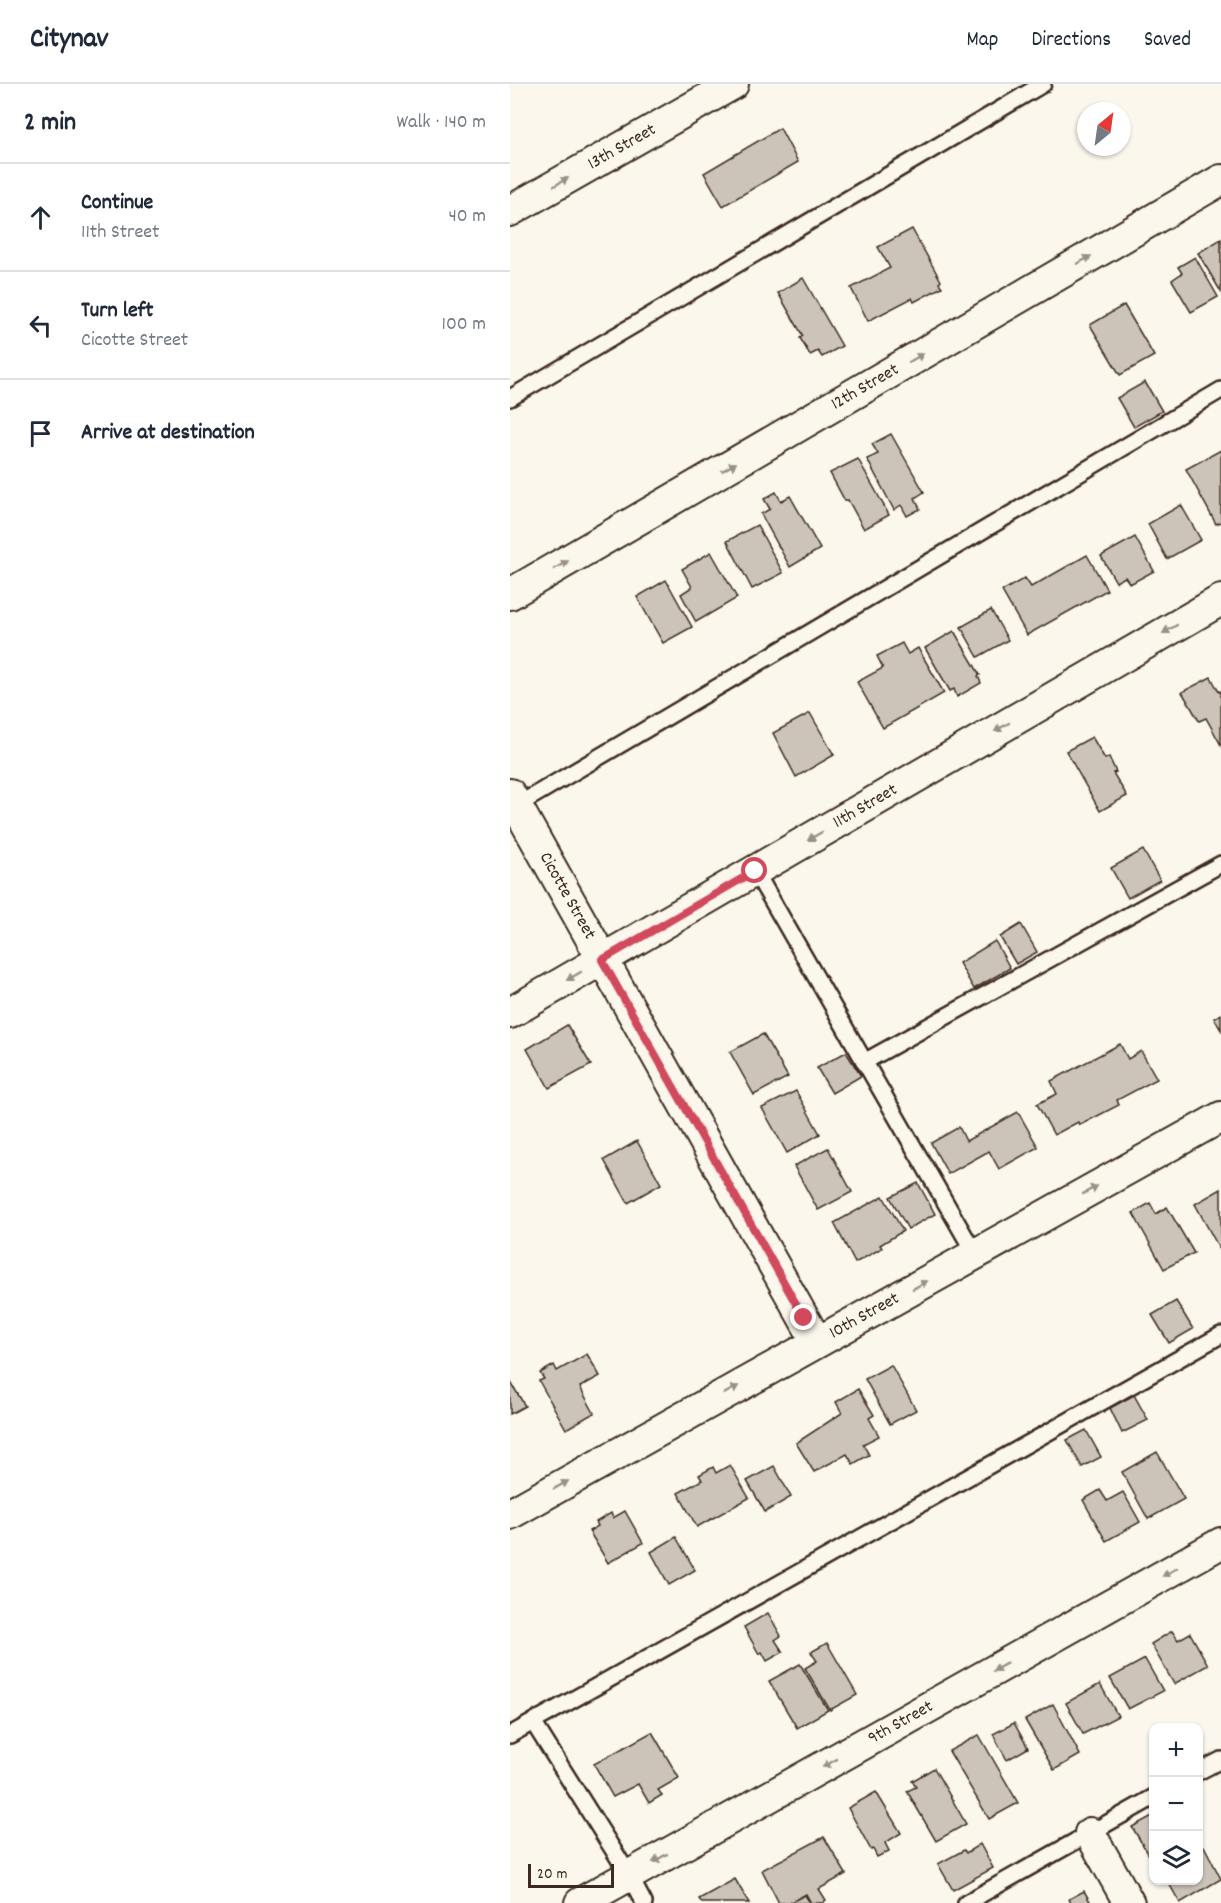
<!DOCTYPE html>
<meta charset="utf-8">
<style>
body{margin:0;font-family:Dekko,sans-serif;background:#f6f6f7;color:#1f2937}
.controls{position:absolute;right:18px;bottom:18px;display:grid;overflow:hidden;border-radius:12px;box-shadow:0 2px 4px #0004}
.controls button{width:54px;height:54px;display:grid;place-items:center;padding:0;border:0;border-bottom:2px solid #e0e1e3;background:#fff;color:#1f2937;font:30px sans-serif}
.compass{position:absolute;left:567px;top:18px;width:54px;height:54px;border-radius:50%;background:#fff;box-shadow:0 2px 4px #0004;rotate:29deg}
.scale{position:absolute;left:18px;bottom:15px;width:86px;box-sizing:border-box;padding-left:6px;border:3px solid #3b2a1e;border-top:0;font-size:16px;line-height:21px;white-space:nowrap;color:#3b2a1e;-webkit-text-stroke:4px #fbf7ec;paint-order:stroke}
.stop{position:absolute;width:18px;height:18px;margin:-14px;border:4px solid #d1495b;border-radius:50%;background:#fff}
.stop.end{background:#d1495b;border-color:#fff;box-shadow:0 2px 6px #0008}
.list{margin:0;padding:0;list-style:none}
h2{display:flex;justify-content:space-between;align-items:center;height:78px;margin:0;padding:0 24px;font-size:26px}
h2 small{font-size:20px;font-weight:400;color:#747a83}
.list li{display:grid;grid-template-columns:39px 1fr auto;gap:18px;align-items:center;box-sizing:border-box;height:108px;padding:0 24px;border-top:2px solid #e0e1e3}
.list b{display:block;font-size:22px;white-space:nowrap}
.list p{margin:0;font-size:20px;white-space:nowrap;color:#747a83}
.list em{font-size:20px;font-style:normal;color:#747a83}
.icon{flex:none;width:33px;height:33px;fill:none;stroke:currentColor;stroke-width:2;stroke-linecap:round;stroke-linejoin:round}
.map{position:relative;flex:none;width:711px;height:1819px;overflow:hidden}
header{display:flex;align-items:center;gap:36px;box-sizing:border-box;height:84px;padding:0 30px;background:#fff;border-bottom:2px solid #e0e1e3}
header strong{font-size:28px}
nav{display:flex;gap:33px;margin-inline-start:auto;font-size:21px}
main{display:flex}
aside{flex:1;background:#fff}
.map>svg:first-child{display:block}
.building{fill:#ccc4b9;stroke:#3b2a1e;stroke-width:1.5}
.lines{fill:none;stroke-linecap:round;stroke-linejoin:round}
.lane-casing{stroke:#3b2a1e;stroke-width:20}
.street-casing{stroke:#3b2a1e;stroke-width:34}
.lane{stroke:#fbf7ec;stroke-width:15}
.street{stroke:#fbf7ec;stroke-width:30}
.oneway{fill:#9b9085}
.route{stroke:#d1495b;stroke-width:8}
.labels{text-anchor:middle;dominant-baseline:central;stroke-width:6;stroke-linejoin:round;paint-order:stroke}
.street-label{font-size:18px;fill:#3b2a1e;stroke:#fbf7ec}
</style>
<header>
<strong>Citynav</strong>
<nav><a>Map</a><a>Directions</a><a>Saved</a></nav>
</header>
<main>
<aside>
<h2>2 min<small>Walk · 140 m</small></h2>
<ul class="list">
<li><svg class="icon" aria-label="ahead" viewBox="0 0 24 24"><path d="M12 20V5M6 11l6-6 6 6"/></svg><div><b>Continue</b><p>11th Street</p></div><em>40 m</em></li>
<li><svg class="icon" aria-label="left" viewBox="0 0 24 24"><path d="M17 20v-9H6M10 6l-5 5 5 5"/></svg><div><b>Turn left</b><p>Cicotte Street</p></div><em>100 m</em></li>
<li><svg class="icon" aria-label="arrive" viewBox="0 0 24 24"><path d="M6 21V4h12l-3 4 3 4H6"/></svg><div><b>Arrive at destination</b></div></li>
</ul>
</aside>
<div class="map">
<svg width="711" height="1819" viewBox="0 0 711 1819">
<rect width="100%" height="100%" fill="#fbf7ec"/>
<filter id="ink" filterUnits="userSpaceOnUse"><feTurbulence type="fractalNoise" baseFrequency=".0167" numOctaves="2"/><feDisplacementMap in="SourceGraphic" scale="12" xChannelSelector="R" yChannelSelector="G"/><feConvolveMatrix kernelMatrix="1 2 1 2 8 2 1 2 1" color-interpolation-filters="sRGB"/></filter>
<g filter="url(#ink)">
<g class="building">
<polygon points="270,44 288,78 213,122 194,89"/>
<polygon points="402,145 431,197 429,199 432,203 404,218 402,214 358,237 341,204 380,184 368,163"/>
<polygon points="711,155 711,208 688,169"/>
<polygon points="685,173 708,213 681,228 662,196 672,189 668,183"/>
<polygon points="293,194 332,262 312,273 308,267 300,271 290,254 293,252 268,209"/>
<polygon points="614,221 644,272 610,291 580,241"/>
<polygon points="635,298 652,327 624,343 607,314"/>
<polygon points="381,350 414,408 405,414 410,425 397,432 391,421 384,426 357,375 368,370 362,360"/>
<polygon points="711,366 711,438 706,440 676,385"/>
<polygon points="348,375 379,431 354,445 338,416 335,417 320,389"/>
<polygon points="266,408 271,417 280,412 310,465 280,483 251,430 260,425 254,415"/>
<polygon points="671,421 691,456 657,475 638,440"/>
<polygon points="247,441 273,489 242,505 217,457"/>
<polygon points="625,453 644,487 620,500 615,493 606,498 591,472"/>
<polygon points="201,468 227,514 186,538 171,510 182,503 172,485"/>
<polygon points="577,471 597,506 517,551 492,507 515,494 521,503"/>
<polygon points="156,496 182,543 153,559 127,513"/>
<polygon points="481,526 498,556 468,573 451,543"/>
<polygon points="444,547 470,591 468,592 471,599 447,613 444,605 440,607 415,564"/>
<polygon points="392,559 398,570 408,564 434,609 373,644 347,598 373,584 367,572"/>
<polygon points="701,593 709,608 711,607 711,661 696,634 689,637 672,608"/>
<polygon points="300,629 324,671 286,693 263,649"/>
<polygon points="582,653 595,675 599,673 606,688 603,689 617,712 590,727 556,667"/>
<polygon points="633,766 650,796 618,814 601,784"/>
<polygon points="511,840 527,868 506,880 490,853"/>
<polygon points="485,857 500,884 464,905 449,879"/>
<polygon points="711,930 711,946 704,934"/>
<polygon points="57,941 81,981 39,1004 17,965"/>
<polygon points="253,950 278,993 244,1011 220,968"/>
<polygon points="610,960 618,975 631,967 647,995 607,1016 609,1021 570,1041 568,1038 544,1051 527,1020 547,1010 541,997"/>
<polygon points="336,968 351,992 322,1009 307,984"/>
<polygon points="286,1007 310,1050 277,1069 252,1024"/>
<polygon points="508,1028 528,1063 489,1085 479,1067 438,1090 421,1059 449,1043 456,1057"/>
<polygon points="127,1057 151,1100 118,1119 94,1076"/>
<polygon points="318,1064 342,1108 308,1126 284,1082"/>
<polygon points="408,1099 425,1130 398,1145 380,1113"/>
<polygon points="711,1105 711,1165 710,1166 685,1120"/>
<polygon points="373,1112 393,1147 370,1161 372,1164 345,1179 324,1139"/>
<polygon points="640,1119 646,1130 657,1123 684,1169 654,1185 623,1129"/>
<polygon points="666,1217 683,1245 659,1259 642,1231"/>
<polygon points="77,1270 90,1292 70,1303 84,1329 56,1345 29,1297 34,1295 30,1289 44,1281 47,1287"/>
<polygon points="381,1281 406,1326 380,1340 355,1295"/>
<polygon points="0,1297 15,1322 0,1330"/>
<polygon points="348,1305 364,1331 359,1334 369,1352 353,1360 359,1371 343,1380 337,1370 304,1388 286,1359 332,1329 326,1318"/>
<polygon points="624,1311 638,1336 612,1349 600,1324"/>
<polygon points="576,1346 591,1373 572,1383 557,1356"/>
<polygon points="647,1368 674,1415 638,1435 612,1388"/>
<polygon points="220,1381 239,1414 187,1443 168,1409 192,1396 189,1391 203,1383 206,1389"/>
<polygon points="264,1382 281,1413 255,1428 237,1397"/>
<polygon points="590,1406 597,1417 613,1408 630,1438 596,1457 573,1416"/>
<polygon points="115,1427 133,1459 98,1479 79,1447 88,1442 86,1438 101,1429 103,1434"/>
<polygon points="166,1453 185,1486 159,1501 141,1468"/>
<polygon points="258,1529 271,1552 265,1556 273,1568 257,1577 252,1568 249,1570 234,1543"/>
<polygon points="662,1547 668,1556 680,1549 698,1581 664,1600 641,1560"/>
<polygon points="317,1559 347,1611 320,1626 295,1584 307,1577 301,1568"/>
<polygon points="635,1575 653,1607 618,1625 600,1594"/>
<polygon points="290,1580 318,1626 287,1644 259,1597"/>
<polygon points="590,1600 608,1632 573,1650 556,1619"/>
<polygon points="543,1620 570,1671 544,1686 515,1636"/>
<polygon points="504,1639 518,1664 497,1676 483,1650"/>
<polygon points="142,1648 169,1694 148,1706 152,1711 139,1719 128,1700 103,1713 84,1680"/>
<polygon points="469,1651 508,1719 479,1735 439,1667"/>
<polygon points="424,1684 456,1740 426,1757 397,1707 406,1703 402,1697"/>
<polygon points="366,1708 391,1749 375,1759 379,1767 367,1773 363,1765 361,1766 338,1724"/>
<polygon points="644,1731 644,1769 639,1771 622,1743"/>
<polygon points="314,1753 336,1790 309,1805 316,1816 312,1819 301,1819 296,1810 280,1819 269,1819 252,1786"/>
<polygon points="470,1760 483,1784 443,1806 428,1780 454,1766 456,1769"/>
<polygon points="694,1762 711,1795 670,1819 657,1796 688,1796 688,1765"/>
<polygon points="225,1795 239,1819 192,1819 189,1815"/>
<polygon points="574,1807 581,1819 561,1819 559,1815"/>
<polygon points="295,1811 300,1819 281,1819 281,1818"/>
</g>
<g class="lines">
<defs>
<g id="lane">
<polyline points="0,314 533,0"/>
<polyline points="6,722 711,306"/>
<polyline points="245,787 465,1170"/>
<polyline points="354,978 711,780"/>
<polyline points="23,1638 119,1791 134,1819"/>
<polyline points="0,1651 711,1251"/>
<polyline points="688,1688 711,1676"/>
<polyline points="456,1819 644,1713"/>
</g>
<g id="street">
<path id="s1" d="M0,127L223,0"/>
<path id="s2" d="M0,510L711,96"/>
<path id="s3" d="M0,710L307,1258"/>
<path id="s4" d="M0,929L711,516"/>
<path id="s5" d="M0,1430L711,1033"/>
<polyline points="580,1749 619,1819"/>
<path id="s6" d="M70,1819L711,1459"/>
</g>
</defs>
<use href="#lane" class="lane-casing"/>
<use href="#street" class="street-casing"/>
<use href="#lane" class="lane"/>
<use href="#street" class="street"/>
</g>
<defs><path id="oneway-solid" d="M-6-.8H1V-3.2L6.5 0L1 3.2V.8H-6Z" transform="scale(1.5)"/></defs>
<g class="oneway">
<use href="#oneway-solid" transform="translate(51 98) rotate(-30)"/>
<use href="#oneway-solid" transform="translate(574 176) rotate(-30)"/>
<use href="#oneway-solid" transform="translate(406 274) rotate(-30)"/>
<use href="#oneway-solid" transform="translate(219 383) rotate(-30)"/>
<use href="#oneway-solid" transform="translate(51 481) rotate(-30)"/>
<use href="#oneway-solid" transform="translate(660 545) rotate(150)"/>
<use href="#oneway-solid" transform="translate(492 643) rotate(150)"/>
<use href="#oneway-solid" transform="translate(305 752) rotate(150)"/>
<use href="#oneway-solid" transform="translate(64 892) rotate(150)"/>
<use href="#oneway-solid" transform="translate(580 1106) rotate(-29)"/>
<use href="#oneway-solid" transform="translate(410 1201) rotate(-29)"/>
<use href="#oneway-solid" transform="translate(221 1306) rotate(-29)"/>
<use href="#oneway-solid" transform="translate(51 1401) rotate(-29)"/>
<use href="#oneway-solid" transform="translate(660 1488) rotate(151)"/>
<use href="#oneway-solid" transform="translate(490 1583) rotate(151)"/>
<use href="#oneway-solid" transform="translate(320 1679) rotate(151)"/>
<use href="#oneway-solid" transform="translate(150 1774) rotate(151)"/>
</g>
</g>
<g class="lines" filter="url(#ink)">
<polyline class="route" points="245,787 92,876 294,1234"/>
</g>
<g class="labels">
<g class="street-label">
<text stroke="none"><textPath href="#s1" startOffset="129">13th Street</textPath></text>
<text stroke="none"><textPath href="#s2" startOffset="411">12th Street</textPath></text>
<text stroke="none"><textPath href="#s4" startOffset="411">11th Street</textPath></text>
<text stroke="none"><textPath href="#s3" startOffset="117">Cicotte Street</textPath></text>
<text stroke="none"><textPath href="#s5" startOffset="406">10th Street</textPath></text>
<text stroke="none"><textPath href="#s6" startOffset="368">9th Street</textPath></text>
</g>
</g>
</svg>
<div class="controls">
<button>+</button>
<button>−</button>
<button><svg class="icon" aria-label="layers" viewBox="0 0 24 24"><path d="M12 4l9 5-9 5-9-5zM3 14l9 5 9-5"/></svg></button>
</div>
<svg class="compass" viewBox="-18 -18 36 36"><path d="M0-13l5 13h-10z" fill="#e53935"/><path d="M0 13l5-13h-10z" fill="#747a83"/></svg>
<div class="scale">20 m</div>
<div class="stop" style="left:245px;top:787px"></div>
<div class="stop end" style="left:294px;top:1234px"></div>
</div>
</main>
